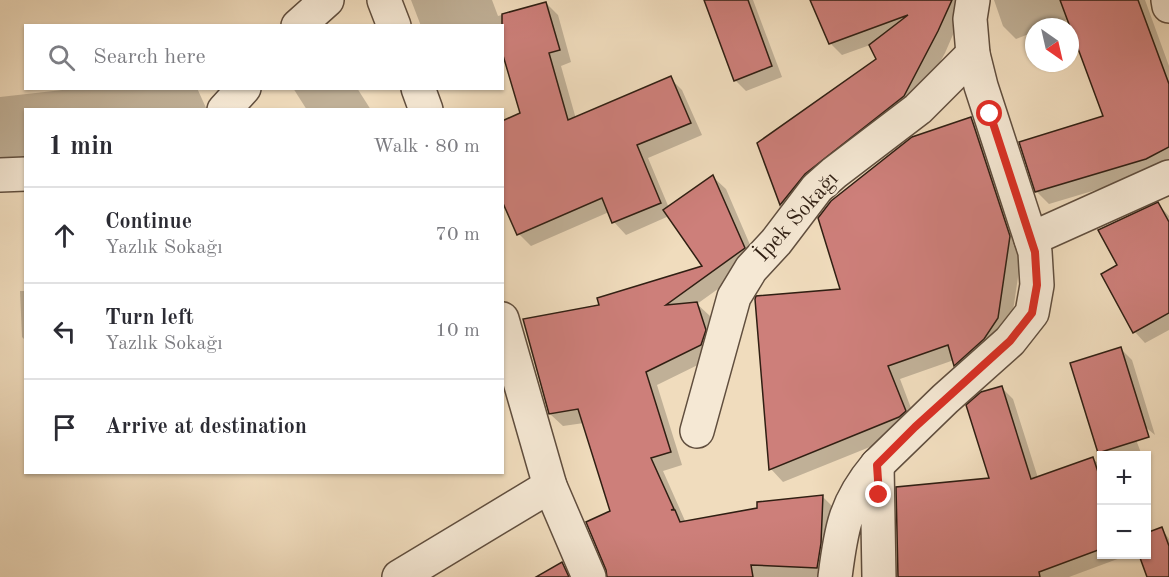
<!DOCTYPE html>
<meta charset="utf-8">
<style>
body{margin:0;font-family:"Old Standard TT",serif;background:#f2f2f3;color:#2b2b33}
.controls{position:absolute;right:18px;bottom:18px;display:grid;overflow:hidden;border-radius:0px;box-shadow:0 2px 4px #0004}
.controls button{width:54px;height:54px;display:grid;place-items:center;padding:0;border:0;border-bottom:2px solid #e1e1e2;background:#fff;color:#2b2b33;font:30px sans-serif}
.compass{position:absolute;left:1025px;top:18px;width:54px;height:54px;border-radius:50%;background:#fff;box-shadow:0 2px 4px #0004;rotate:146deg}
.stop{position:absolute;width:18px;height:18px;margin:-14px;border:4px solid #d93025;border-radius:50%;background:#fff}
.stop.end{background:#d93025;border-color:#fff;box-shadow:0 2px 6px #0008}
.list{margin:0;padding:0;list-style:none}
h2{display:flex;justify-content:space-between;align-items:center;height:78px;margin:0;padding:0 24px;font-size:26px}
h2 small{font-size:20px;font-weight:400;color:#7c7c81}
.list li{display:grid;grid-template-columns:39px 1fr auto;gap:18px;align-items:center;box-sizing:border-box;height:96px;padding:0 24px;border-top:2px solid #e1e1e2}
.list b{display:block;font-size:22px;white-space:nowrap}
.list p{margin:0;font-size:20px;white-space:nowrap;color:#7c7c81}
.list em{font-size:20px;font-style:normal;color:#7c7c81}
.icon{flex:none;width:33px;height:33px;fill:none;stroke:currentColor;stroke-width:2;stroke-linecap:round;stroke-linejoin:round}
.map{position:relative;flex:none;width:1169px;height:577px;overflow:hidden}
.search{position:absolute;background:#fff;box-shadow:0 2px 4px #0004;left:24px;top:24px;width:480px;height:66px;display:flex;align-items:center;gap:15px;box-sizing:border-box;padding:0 21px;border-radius:0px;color:#7c7c81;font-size:22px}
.panel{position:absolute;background:#fff;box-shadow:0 2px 4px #0004;left:24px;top:108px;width:480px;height:366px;border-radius:0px}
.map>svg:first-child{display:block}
.shadow{fill:#0003}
.building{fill:#cd7f7a;stroke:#301f13;stroke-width:1.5}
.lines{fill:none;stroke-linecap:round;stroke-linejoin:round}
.street-casing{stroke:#604e3e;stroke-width:36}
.street{stroke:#f5e8d4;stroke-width:33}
.route{stroke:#d93025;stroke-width:8}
.labels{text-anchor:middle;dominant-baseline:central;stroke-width:4.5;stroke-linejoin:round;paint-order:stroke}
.street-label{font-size:22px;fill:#301f13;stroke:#f5e8d4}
</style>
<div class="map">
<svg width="1169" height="577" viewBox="0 0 1169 577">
<rect width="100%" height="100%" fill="#f0dcbd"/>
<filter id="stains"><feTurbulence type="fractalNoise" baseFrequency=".00333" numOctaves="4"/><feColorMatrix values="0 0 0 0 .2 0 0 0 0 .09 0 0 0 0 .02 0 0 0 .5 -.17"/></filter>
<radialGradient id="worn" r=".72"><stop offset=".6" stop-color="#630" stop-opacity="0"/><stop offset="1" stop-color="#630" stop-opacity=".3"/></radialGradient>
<g class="shadow">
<polygon points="411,0 492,0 498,16 546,3 558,15 571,62 561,66 576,119 670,78 682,90 702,135 648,158 669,208 713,177 726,189 757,261 697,304 710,316 718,343 714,357 657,385 682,465 663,471 686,523 822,496 835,509 830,577 609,577 612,512 584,423 563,426 550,414 601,306 705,267 669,216 626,235 614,222 609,212 531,246 519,234 522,114 502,26 421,26"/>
<polygon points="705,0 753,0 782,77 746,91 735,80"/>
<polygon points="812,0 968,0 945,53 915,108 793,215 782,204 759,144 878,60 870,45 842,55 831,44"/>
<polygon points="994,0 1145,0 1169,66 1169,166 1159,171 1049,204 1037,192 1105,117 1069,19 1047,27 1034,27 1034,32 1016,39 1003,26"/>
<polygon points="80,88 197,88 207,110 26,110 26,159 0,162 0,97"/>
<polygon points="293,88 357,88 371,110 307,110"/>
<polygon points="971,119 984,131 1022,250 1010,331 968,377 956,365 954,360 900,379 917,424 912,430 783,482 771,469 756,299 842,290"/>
<polygon points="1158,204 1169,216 1169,330 1145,343 1135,332 1119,265"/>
<polygon points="20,291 26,291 26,341 22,337"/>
<polygon points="1121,349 1132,360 1155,435 1125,410 1141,453 1133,456 1103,456 1100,452"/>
<polygon points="1001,387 1013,399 1038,478 1092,458 1102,467 1102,554 1131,554 1069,577 899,577 991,479"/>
<polygon points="1162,529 1169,539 1169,577 1149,577 1140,554 1146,554"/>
<polygon points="562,564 575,577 539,577"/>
</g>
<g class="building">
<polygon points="704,0 748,0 772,66 734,81"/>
<polygon points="810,0 952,0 938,31 904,96 805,174 780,205 757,143 876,59 869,45 908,15 829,44"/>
<polygon points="1060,0 1138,0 1169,84 1169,147 1146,159 1035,192 1019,142 1103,116"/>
<polygon points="546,2 560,50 549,53 568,120 671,76 691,123 637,145 661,203 612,223 602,198 517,235 502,201 502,121 520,113 502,52 502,14"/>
<polygon points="971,117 1010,236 998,318 984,339 954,366 948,345 888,366 906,411 899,417 769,470 755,299 756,296 840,289 818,218 831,201 912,137"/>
<polygon points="713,175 745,248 666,305 697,302 706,330 701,345 646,372 671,452 651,458 674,509 671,510 675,510 680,522 757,508 757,502 823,495 821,543 817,568 751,565 753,577 607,577 606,570 586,522 610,511 578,409 549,414 523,319 599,305 597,298 702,266 663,210"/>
<polygon points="1158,202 1169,222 1169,313 1133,333 1101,274 1117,265 1098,230"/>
<polygon points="1121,347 1149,437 1098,453 1070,363"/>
<polygon points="1002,386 1031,479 1093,457 1101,481 1101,549 1039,572 1040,577 898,577 896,487 989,478 966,405 981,392"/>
<polygon points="1162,527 1169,546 1169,577 1147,577 1139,555 1146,555 1146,533"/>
<polygon points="562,562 569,577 536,577"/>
</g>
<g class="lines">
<defs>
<g id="street">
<polyline points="384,0 394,26"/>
<polyline points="1168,0 1169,6"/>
<polyline points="298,26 327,0"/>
<polyline points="418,88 426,110"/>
<polyline points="224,110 244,88"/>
<polyline points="0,175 26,174"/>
<polyline points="1031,239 1169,177"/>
<polyline points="502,319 550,486 589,577"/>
<polyline points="697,431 734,297 751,269 776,242 817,188 834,173 918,109 973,54"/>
<polyline points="877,465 945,399 1010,341 1032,313 1037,285 1035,252 981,86 973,54 970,19 973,0"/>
<polyline points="399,577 550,486"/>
<path d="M835,577C841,529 845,503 877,465L879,577"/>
</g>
</defs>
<use href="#street" class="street-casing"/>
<use href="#street" class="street"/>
</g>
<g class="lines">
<polyline class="route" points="879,495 877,465 915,427 1010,341 1032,313 1037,285 1035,252 990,114"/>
</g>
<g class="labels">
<g class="street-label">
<text transform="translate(797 217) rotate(-48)">İpek Sokağı</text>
</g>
</g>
<rect width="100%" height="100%" filter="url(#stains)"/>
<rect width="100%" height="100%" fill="url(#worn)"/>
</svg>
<div class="controls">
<button>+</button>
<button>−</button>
</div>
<svg class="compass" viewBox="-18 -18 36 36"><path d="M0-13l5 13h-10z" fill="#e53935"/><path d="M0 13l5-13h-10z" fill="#7c7c81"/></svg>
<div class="stop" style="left:990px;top:114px"></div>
<div class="stop end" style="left:879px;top:495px"></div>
<div class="search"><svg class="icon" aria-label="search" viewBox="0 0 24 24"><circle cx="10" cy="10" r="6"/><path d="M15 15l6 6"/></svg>Search here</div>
<section class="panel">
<h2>1 min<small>Walk · 80 m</small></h2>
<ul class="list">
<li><svg class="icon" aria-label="ahead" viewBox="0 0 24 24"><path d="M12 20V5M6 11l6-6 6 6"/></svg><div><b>Continue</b><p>Yazlık Sokağı</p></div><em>70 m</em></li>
<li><svg class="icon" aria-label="left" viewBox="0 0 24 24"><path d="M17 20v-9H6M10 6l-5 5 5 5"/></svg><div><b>Turn left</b><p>Yazlık Sokağı</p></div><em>10 m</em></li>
<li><svg class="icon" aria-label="arrive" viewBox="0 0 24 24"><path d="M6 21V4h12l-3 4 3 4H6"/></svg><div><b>Arrive at destination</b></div></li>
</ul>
</section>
</div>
